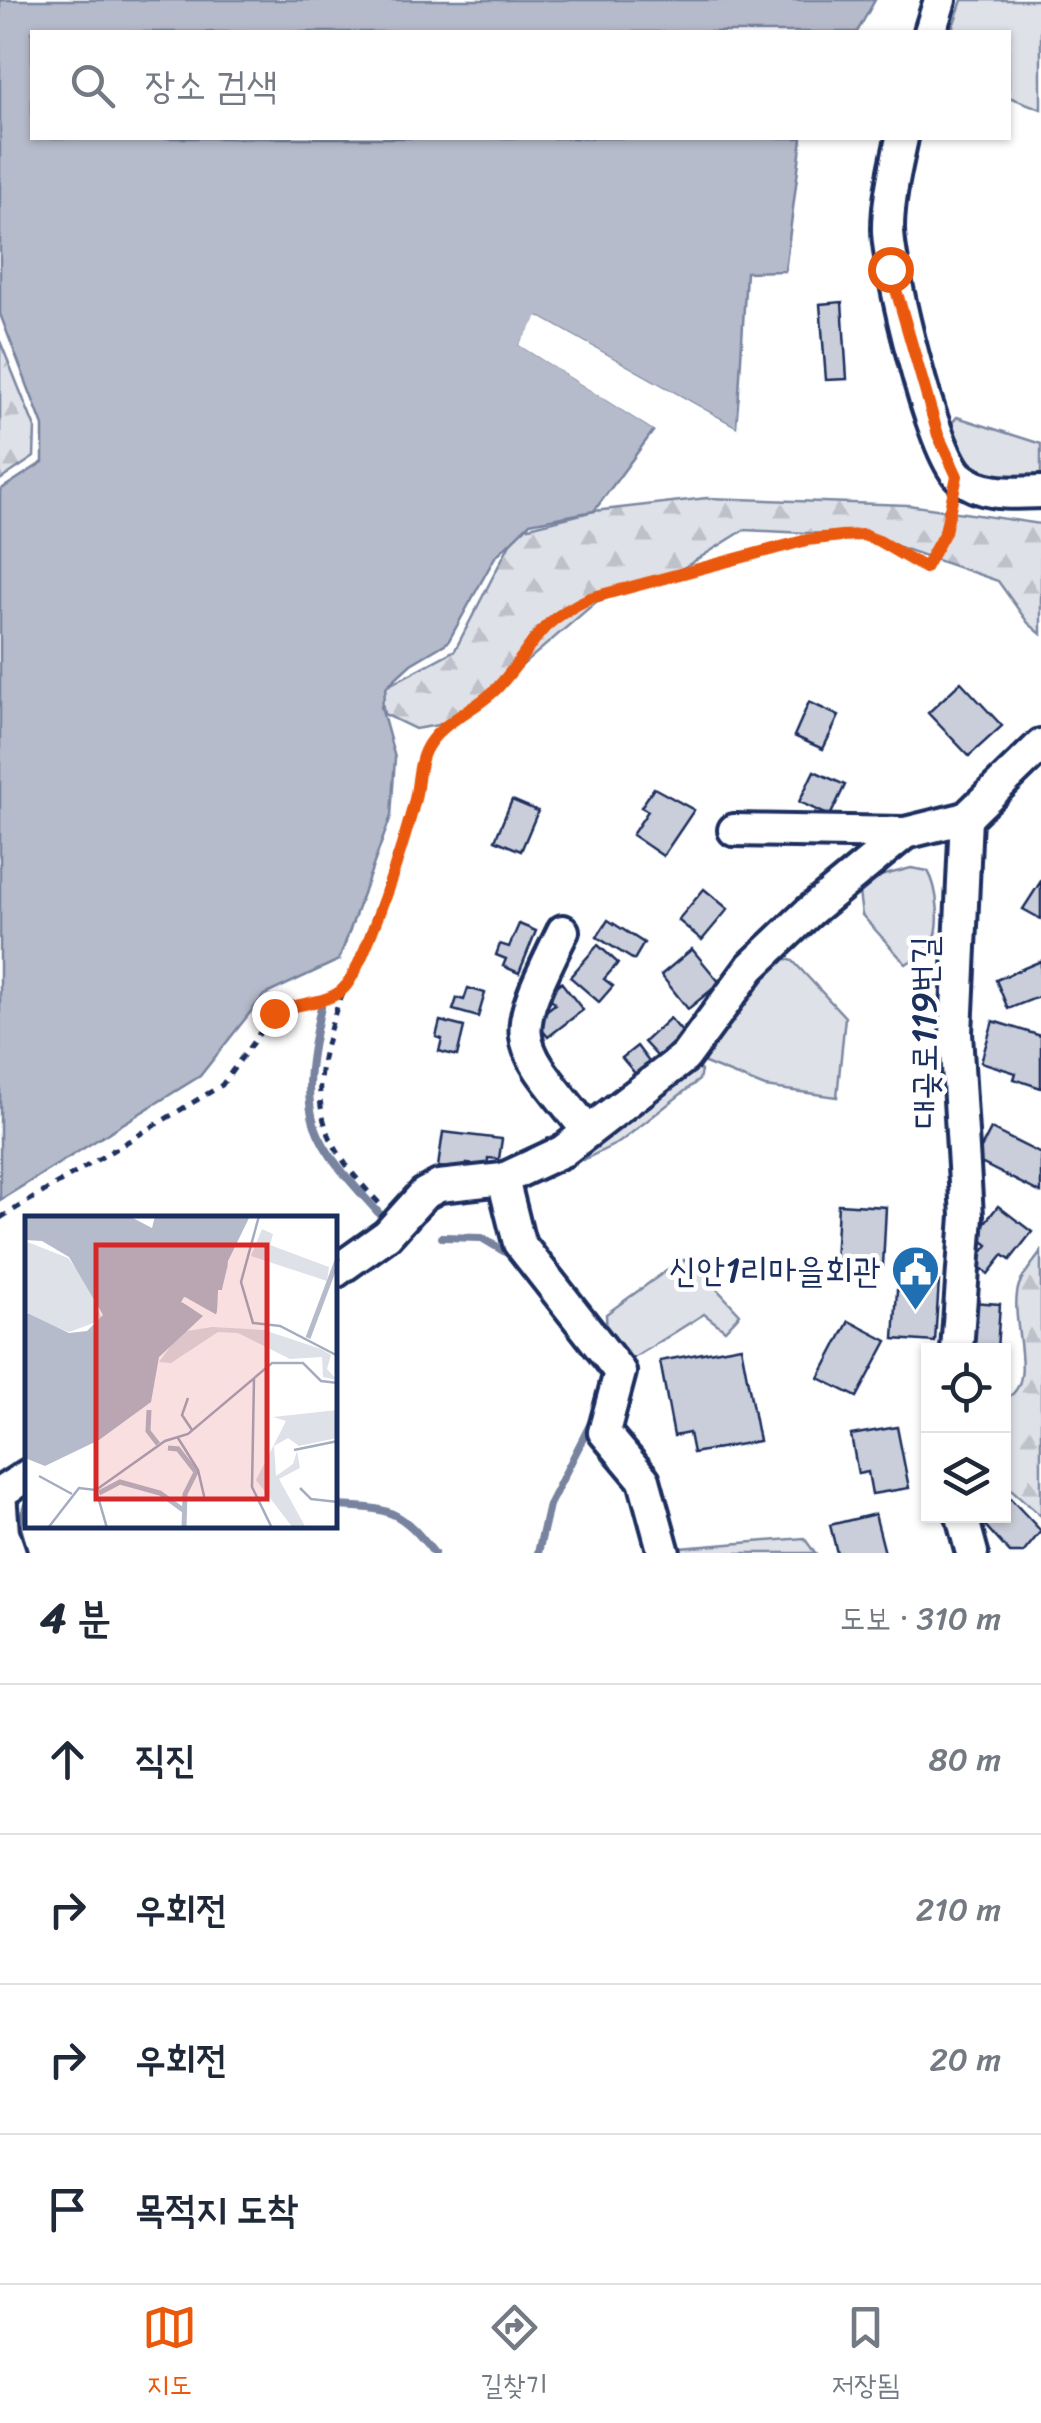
<!DOCTYPE html>
<html lang="ko">
<meta charset="utf-8">
<style>
body{margin:0;font-family:Sriracha,"Poor Story",sans-serif;background:#f6f6f7;color:#1f2937}
.controls{position:absolute;right:30px;bottom:30px;display:grid;overflow:hidden;border-radius:0px;box-shadow:0 2px 8px #0004}
.controls button{width:90px;height:90px;display:grid;place-items:center;padding:0;border:0;border-bottom:2px solid #e0e1e3;background:#fff;color:#1f2937;font:50px sans-serif}
.stop{position:absolute;width:30px;height:30px;margin:-22px;border:8px solid #ea580c;border-radius:50%;background:#fff}
.stop.end{background:#ea580c;border-color:#fff;box-shadow:0 2px 10px #0008}
.list{margin:0;padding:0;list-style:none}
h2{display:flex;justify-content:space-between;align-items:center;height:130px;margin:0;padding:0 40px;font-size:42px}
h2 small{font-size:32px;font-weight:400;color:#747a83}
.list li{display:grid;grid-template-columns:65px 1fr auto;gap:30px;align-items:center;box-sizing:border-box;height:150px;padding:0 40px;border-top:2px solid #e0e1e3}
.list b{display:block;font-size:38px;white-space:nowrap}
.list em{font-size:32px;font-style:normal;color:#747a83}
.icon{flex:none;width:55px;height:55px;fill:none;stroke:currentColor;stroke-width:2;stroke-linecap:round;stroke-linejoin:round}
.map{position:relative;flex:none;width:1041px;height:1553px;overflow:hidden}
.search{position:absolute;background:#fff;box-shadow:0 2px 8px #0004;left:30px;right:30px;top:30px;height:110px;display:flex;align-items:center;gap:25px;box-sizing:border-box;padding:0 35px;border-radius:0px;color:#747a83;font-size:38px}
.sheet{height:730px;background:#fff}
nav{display:flex;justify-content:space-around;align-items:center;box-sizing:border-box;height:140px;border-top:2px solid #e0e1e3;background:#fff;font-size:28px;color:#747a83}
nav a{display:grid;justify-items:center;gap:5px}
nav .on{color:#ea580c}
.map>svg:first-child{display:block}
.forest{fill:url(#forest-firs);stroke:#7c88a2;stroke-width:2.5}
.garden{fill:#dee1e7;stroke:#7c88a2;stroke-width:2.5}
.water{fill:#b5bbca;stroke:#77839f;stroke-width:2.5}
.pier{fill:#fff}
.lines{fill:none;stroke-linecap:round;stroke-linejoin:round}
.stream{stroke:#77839f;stroke-width:8}
.building{fill:#caceda;stroke:#1b2f5e;stroke-width:2.5}
.minor-casing{stroke:#1b2f5e;stroke-width:38}
.path{stroke:#1b2f5e;stroke-width:5;stroke-dasharray:8 8;stroke-linecap:butt}
.minor{stroke:#fff;stroke-width:30}
.route{stroke:#ea580c;stroke-width:12}
.labels{text-anchor:middle;dominant-baseline:central;stroke-width:9;stroke-linejoin:round;paint-order:stroke}
.street-label{font-size:35px;fill:#1b2f5e;stroke:#fff}
.poi-label{font-size:35px;fill:#1b2f5e;stroke:#fff;text-anchor:end}
.inset-river{fill:none;stroke:#b5bbca;stroke-width:5}
.inset-road{fill:none;stroke:#a4acbf;stroke-width:2.5}
.view{fill:#d62828;fill-opacity:0.15;stroke:#d62828;stroke-width:5}
.inset-edge{fill:none;stroke:#1b2f5e;stroke-width:5}
</style>
<div class="map">
<svg width="1041" height="1553" viewBox="0 0 1041 1553">
<defs>
<pattern id="forest-firs" width="22" height="20" patternUnits="userSpaceOnUse" patternTransform="scale(2.5)"><rect width="22" height="20" fill="#dee1e7"/><path d="M5 1l3.5 6h-7zM16 11l3.5 6h-7z" fill="#bec1c9"/></pattern>
</defs>
<rect width="100%" height="100%" fill="#fff"/>
<filter id="ink" filterUnits="userSpaceOnUse"><feTurbulence type="fractalNoise" baseFrequency=".01" numOctaves="2"/><feDisplacementMap in="SourceGraphic" scale="20" xChannelSelector="R" yChannelSelector="G"/><feConvolveMatrix kernelMatrix="1 2 1 2 8 2 1 2 1" color-interpolation-filters="sRGB"/></filter>
<g filter="url(#ink)">
<g class="forest">
<polygon points="0,341 35,428 34,457 0,480"/>
<polygon points="707,498 908,505 1041,524 1041,634 1028,623 998,581 867,536 744,530 669,577 597,601 456,722 415,729 384,714 380,690 455,650 517,530 594,511"/>
<path d="M1041,1252V1516L1004,1483V1399C1041,1385 1007,1320 1019,1285C1023,1274 1034,1262 1041,1252Z"/>
</g>
<g class="garden">
<polygon points="962,0 1041,0 1041,109 1009,97 1008,32 951,32"/>
<path d="M957,417L1041,444V481C984,480 972,480 952,423Z"/>
<path d="M911,868L928,871C938,888 942,927 932,944C926,953 915,958 906,964L862,915L859,893L873,878Z"/>
<polygon points="784,958 793,961 845,1017 837,1097 765,1087 705,1063 704,1052 768,966"/>
<polygon points="695,1065 701,1071 699,1080 620,1142 583,1160 574,1154"/>
<polygon points="681,1260 690,1260 740,1314 725,1330 704,1314 629,1361 607,1338 606,1314"/>
<polygon points="804,1538 815,1553 677,1553 680,1548"/>
</g>
<polygon class="water" points="0,0 875,0 857,32 32,32 32,138 802,138 785,271 746,272 737,428 539,317 520,345 654,430 594,511 530,523 495,557 448,642 411,664 387,686 381,707 395,758 391,816 339,960 264,995 200,1076 0,1200 0,490 43,462 43,426 0,314"/>
<polygon class="pier" points="751,281 738,433 540,323 526,344 657,426 658,433 519,345 538,316 737,428"/>
<g class="lines">
<g class="stream">
<path d="M321,1007C295,1122 309,1137 386,1221"/>
<polyline points="442,1237 482,1238 512,1256"/>
<polyline points="523,1272 601,1371"/>
<path d="M335,1506C389,1508 400,1509 434,1553"/>
<polyline points="25,1553 18,1526 28,1505"/>
<polyline points="538,1553 549,1505 595,1415"/>
</g>
</g>
<g class="building">
<polygon points="842,302 847,379 826,380 820,304"/>
<polygon points="961,682 1002,726 969,756 928,713"/>
<polygon points="809,702 839,716 823,749 794,736"/>
<polygon points="814,771 845,785 830,816 799,802"/>
<polygon points="654,788 694,810 663,856 632,835 648,811 641,807"/>
<polygon points="512,800 538,811 521,851 495,840"/>
<polygon points="1041,881 1041,919 1023,909"/>
<polygon points="704,889 728,909 702,940 678,920"/>
<polygon points="608,920 644,943 634,960 597,937"/>
<polygon points="519,924 536,931 519,973 503,966 506,959 496,955 500,944 509,947"/>
<polygon points="598,945 618,963 604,979 613,986 599,1002 570,977"/>
<polygon points="692,949 720,983 688,1009 661,975"/>
<polygon points="1041,961 1041,996 1008,1009 996,980"/>
<polygon points="561,982 583,1010 548,1037 534,1020 555,1004 547,993"/>
<polygon points="468,988 485,993 478,1017 453,1010 457,998 464,1000"/>
<polygon points="670,1018 683,1033 658,1057 644,1042"/>
<polygon points="440,1021 464,1027 457,1056 439,1051 442,1039 436,1037"/>
<polygon points="993,1021 1041,1036 1041,1088 1014,1079 1016,1073 981,1062"/>
<polygon points="637,1046 652,1066 638,1077 622,1058"/>
<polygon points="991,1129 1041,1154 1041,1193 975,1160"/>
<polygon points="443,1132 502,1139 499,1159 488,1158 487,1167 467,1164 466,1170 438,1167"/>
<polygon points="838,1204 886,1207 883,1266 835,1264"/>
<polygon points="998,1206 1032,1232 1010,1260 1003,1255 988,1274 974,1263 988,1245 975,1235"/>
<polygon points="912,1278 939,1281 935,1342 894,1339 897,1290 911,1291"/>
<polygon points="971,1302 1000,1304 997,1350 967,1350"/>
<polygon points="849,1321 887,1341 857,1397 819,1378"/>
<polygon points="741,1346 759,1441 693,1453 689,1433 674,1436 660,1361"/>
<polygon points="897,1427 909,1488 872,1494 868,1472 858,1474 851,1435"/>
<polygon points="1010,1498 1041,1531 1023,1553 1010,1553 983,1523 991,1516 1004,1516 1004,1504"/>
<polygon points="875,1514 885,1553 837,1553 830,1525"/>
</g>
<g class="lines">
<defs>
<g id="minor">
<polyline points="930,32 940,0"/>
<path d="M902,138C896,167 888,198 888,229C888,267 933,456 960,477C982,496 1014,493 1041,492"/>
<polyline points="734,830 905,833"/>
<path d="M563,931C508,1043 511,1036 588,1131"/>
<polyline points="503,1179 519,1243 620,1372 604,1432 644,1480 664,1553"/>
<polyline points="335,1272 387,1235 424,1194 439,1186 503,1179 563,1151 685,1057 751,967 809,912 905,833 966,818"/>
<polyline points="957,1350 967,1216 956,1033 966,818 1041,745"/>
<polyline points="0,1493 3,1533 10,1553"/>
<polyline points="0,1493 28,1475"/>
<polyline points="962,1516 972,1553"/>
</g>
</defs>
<use href="#minor" class="minor-casing"/>
<g class="path">
<path d="M342,992C309,1089 306,1128 380,1204"/>
<polyline points="0,1218 222,1085 274,1013 293,1004 331,998 356,973 415,802 426,748 440,731 496,690 543,626 590,598 807,539 841,536 863,535 879,541 925,567 945,531 948,503"/>
</g>
<use href="#minor" class="minor"/>
</g>
</g>
<g class="lines" filter="url(#ink)">
<path class="route" d="M274,1013C295,1002 328,1005 344,988C364,968 406,836 414,803C419,785 417,768 425,751C439,721 478,710 499,686C537,644 531,626 590,598L807,540L841,536L863,535L879,541L925,568L945,532L957,476L938,435L890,269"/>
</g>
<defs>
<symbol id="civic-pin" viewBox="-11 -11 22 30"><path d="M0 17L-7.5 6A9.5 9.5 0 1 1 7.5 6Z" fill="#1f6fb2" stroke="#fff"/><path d="M-.6-6.5H3V-4.5H.6V-3L4-1V1h2V6H-6V1h2V-1L-.6-3ZM-1.2 2.5V6h2.4V2.5Z" fill="#fff"/></symbol>
</defs>
<g fill-rule="evenodd">
<use href="#civic-pin" x="888" y="1242" width="55" height="75"/>
</g>
<g class="labels">
<g class="street-label">
<text transform="translate(924 1032) rotate(-90)">대곶로119번길</text>
</g>
<g class="poi-label">
<text x="881" y="1270">신안1리마을회관</text>
</g>
</g>
<g transform="translate(25 1216)">
<rect width="312" height="312" fill="#fff"/>
<path d="M0,25L43,42L66,72L77,104L44,116L8,103L0,93ZM187,111L239,114L296,133L306,139L302,153L312,164L298,161L297,141L265,143L213,117L193,116L146,147L134,146L156,116ZM312,194V222L274,230L263,222L249,230L251,260L268,248L272,235L275,252L254,263L281,312H268L231,264L261,205L248,201Z" fill="#dee1e7"/>
<path d="M237,13L248,18L245,29L304,51L302,65L226,40Z" fill="#dee1e7"/>
<path d="M0,0H104L127,12L130,0H225L203,45L200,74H193L192,99L160,81L157,86L178,100L134,141L126,186L74,224L20,250L0,242V96L44,117L62,115L78,99L44,41L17,25L0,24Z" fill="#b5bbca"/>
<path d="M202,52L204,74L195,103L156,86L159,81L191,99Z" fill="#fff"/>
<path class="inset-river" d="M283,122L313,42M124,194L123,215L133,228M143,232L153,233L171,256L160,278L159,312M74,277L95,266L135,277L158,294"/>
<path class="inset-road" d="M234,0L216,66L228,107L255,110L313,140M229,163L227,271L247,312M163,182L157,199L167,214M153,222L173,254L180,284M269,234L313,225M14,260L47,278M275,272L286,283L313,286M71,274L82,312M23,312L54,272L71,274L140,225L163,218L247,147H278L296,165L313,167"/>
<path class="view" d="M71,29H242V283H71Z"/>
<rect width="312" height="312" class="inset-edge"/>
</g>
</svg>
<div class="controls">
<button><svg class="icon" aria-label="locate" viewBox="0 0 24 24"><circle cx="12" cy="12" r="6"/><path d="M12 2v4M12 18v4M2 12h4M18 12h4"/></svg></button>
<button><svg class="icon" aria-label="layers" viewBox="0 0 24 24"><path d="M12 4l9 5-9 5-9-5zM3 14l9 5 9-5"/></svg></button>
</div>
<div class="stop" style="left:890px;top:269px"></div>
<div class="stop end" style="left:274px;top:1013px"></div>
<div class="search"><svg class="icon" aria-label="search" viewBox="0 0 24 24"><circle cx="10" cy="10" r="6"/><path d="M15 15l6 6"/></svg>장소 검색</div>
</div>
<section class="sheet">
<h2>4 분<small>도보 · 310 m</small></h2>
<ul class="list">
<li><svg class="icon" aria-label="ahead" viewBox="0 0 24 24"><path d="M12 20V5M6 11l6-6 6 6"/></svg><div><b>직진</b></div><em>80 m</em></li>
<li><svg class="icon" aria-label="right" viewBox="0 0 24 24"><path d="M7 20v-9h11M14 6l5 5-5 5"/></svg><div><b>우회전</b></div><em>210 m</em></li>
<li><svg class="icon" aria-label="right" viewBox="0 0 24 24"><path d="M7 20v-9h11M14 6l5 5-5 5"/></svg><div><b>우회전</b></div><em>20 m</em></li>
<li><svg class="icon" aria-label="arrive" viewBox="0 0 24 24"><path d="M6 21V4h12l-3 4 3 4H6"/></svg><div><b>목적지 도착</b></div></li>
</ul>
</section>
<nav>
<a class="on"><svg class="icon" aria-label="map" viewBox="0 0 24 24"><path d="M3 6l6-2 6 2 6-2v14l-6 2-6-2-6 2zM9 4v14M15 6v14"/></svg>지도</a>
<a><svg class="icon" aria-label="directions" viewBox="0 0 24 24"><path d="M12 3l9 9-9 9-9-9zM9 14v-3h6M13 9l2 2-2 2"/></svg>길찾기</a>
<a><svg class="icon" aria-label="saved" viewBox="0 0 24 24"><path d="M7 4h10v16l-5-4-5 4z"/></svg>저장됨</a>
</nav>
